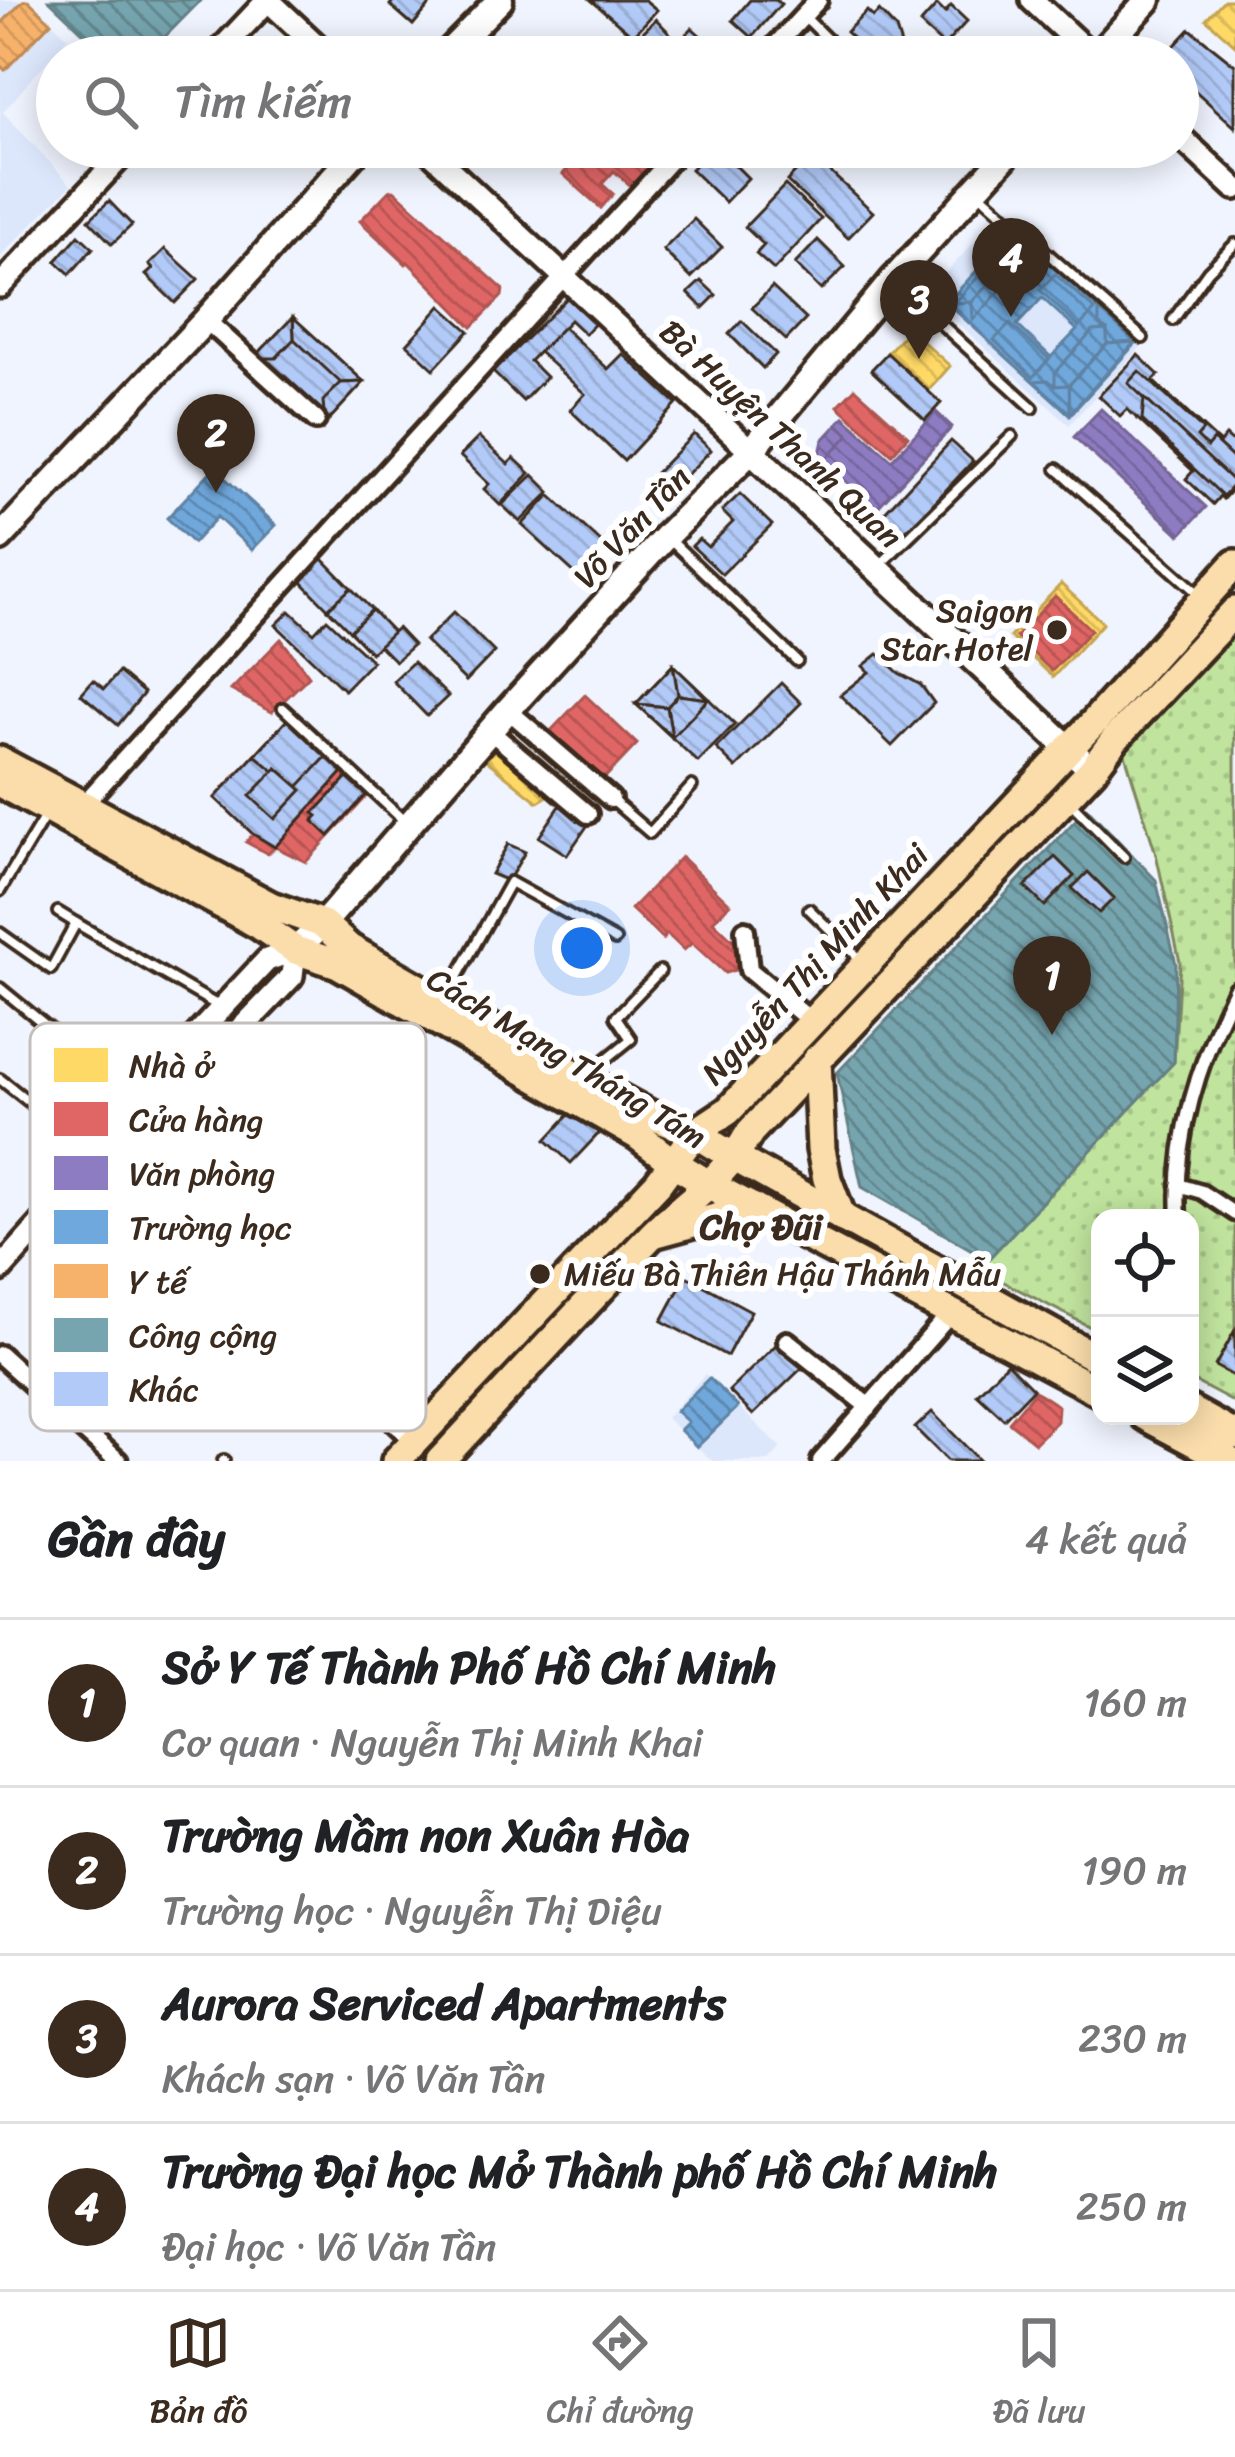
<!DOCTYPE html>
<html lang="vi">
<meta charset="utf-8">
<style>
body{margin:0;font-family:Sriracha,sans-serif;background:#f6f6f6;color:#202124}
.controls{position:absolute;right:36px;bottom:36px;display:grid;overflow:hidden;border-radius:24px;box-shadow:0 6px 30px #0003}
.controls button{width:108px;height:108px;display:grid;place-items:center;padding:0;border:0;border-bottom:3px solid #e0e0e0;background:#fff;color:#202124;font:60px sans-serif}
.you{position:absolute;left:582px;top:948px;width:42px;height:42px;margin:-30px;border:9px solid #fff;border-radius:50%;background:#1a73e8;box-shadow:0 0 0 18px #1a73e833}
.badge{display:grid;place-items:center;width:78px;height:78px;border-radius:50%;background:#3b2a1e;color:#fff;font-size:39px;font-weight:700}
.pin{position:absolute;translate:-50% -99px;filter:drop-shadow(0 3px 6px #0008)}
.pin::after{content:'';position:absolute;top:63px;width:42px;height:36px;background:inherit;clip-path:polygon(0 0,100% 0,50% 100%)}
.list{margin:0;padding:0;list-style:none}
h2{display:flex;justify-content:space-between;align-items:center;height:156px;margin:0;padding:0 48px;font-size:51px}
h2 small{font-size:39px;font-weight:400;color:#757577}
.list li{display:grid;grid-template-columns:78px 1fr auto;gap:36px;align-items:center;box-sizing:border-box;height:168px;padding:0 48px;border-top:3px solid #e0e0e0}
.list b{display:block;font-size:45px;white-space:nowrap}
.list p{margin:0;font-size:39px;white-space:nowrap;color:#757577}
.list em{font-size:39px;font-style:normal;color:#757577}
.icon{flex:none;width:66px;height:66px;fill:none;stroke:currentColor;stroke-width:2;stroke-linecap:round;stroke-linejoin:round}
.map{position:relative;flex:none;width:1235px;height:1461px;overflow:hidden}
.search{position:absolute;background:#fff;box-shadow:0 6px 30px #0003;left:36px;right:36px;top:36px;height:132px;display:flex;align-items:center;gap:30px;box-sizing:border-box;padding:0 42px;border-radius:66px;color:#757577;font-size:45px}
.sheet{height:828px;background:#fff}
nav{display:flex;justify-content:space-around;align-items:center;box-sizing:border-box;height:168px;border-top:3px solid #e0e0e0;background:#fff;font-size:33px;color:#757577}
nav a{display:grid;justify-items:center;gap:6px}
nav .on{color:#3b2a1e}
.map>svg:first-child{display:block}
.built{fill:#dde7fc}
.grass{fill:url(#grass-dots);stroke:#7e875e;stroke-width:3}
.homes{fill:url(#homes-back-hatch);stroke:#c4a450;stroke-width:3}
.shops{fill:url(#shops-back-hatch);stroke:#ae5450;stroke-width:3}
.offices{fill:url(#offices-back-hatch);stroke:#756392;stroke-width:3}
.schools{fill:url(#schools-back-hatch);stroke:#5f82a3;stroke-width:3;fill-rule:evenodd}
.health{fill:url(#health-back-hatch);stroke:#be8954;stroke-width:3}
.public{fill:url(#public-back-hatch);stroke:#648084;stroke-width:3}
.building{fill:url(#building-back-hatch);stroke:#3b2a1e;stroke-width:3}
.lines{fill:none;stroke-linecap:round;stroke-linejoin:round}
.service-casing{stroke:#3b2a1e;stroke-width:16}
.pedestrian-casing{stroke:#3b2a1e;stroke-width:21}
.minor-casing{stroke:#3b2a1e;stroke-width:26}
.tertiary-casing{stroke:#3b2a1e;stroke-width:30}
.secondary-casing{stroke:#3b2a1e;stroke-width:33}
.primary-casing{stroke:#3b2a1e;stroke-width:36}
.service{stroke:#fff;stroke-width:8}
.pedestrian{stroke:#fff;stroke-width:12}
.minor{stroke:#fff;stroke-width:16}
.tertiary{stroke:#fff;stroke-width:21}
.secondary{stroke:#fff;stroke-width:24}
.primary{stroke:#faddab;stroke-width:27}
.poi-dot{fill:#3b2a1e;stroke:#fff;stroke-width:4.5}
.labels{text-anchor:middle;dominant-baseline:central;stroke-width:12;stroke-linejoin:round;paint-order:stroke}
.street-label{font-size:33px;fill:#3b2a1e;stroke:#fff}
.poi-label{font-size:33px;fill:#3b2a1e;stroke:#fff;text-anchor:end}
.neighbourhood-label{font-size:36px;font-weight:bold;fill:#3b2a1e;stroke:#fff}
.key{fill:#fff;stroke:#c4bfbc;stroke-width:3}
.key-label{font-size:33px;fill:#3b2a1e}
</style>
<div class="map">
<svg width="1235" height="1461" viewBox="0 0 1235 1461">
<defs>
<pattern id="grass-dots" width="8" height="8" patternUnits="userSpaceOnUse" patternTransform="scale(3)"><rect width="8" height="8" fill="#c0e49e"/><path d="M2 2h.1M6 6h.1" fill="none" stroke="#a6c488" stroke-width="1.8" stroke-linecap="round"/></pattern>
<pattern id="homes-back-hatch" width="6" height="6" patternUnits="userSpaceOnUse" patternTransform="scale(3)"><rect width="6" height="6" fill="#ffd966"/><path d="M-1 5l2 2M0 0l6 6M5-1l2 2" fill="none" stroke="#dbba58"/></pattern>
<pattern id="shops-back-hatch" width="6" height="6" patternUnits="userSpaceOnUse" patternTransform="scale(3)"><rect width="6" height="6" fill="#e06666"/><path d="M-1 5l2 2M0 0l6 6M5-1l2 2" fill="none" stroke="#b75453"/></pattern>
<pattern id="offices-back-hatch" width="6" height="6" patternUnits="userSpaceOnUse" patternTransform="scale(3)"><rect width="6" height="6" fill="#8e7cc3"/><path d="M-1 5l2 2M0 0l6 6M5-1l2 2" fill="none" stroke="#75669e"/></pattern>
<pattern id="schools-back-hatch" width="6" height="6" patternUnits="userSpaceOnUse" patternTransform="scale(3)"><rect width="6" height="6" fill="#6fa8dc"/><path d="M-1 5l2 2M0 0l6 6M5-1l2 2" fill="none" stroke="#5c89b2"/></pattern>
<pattern id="health-back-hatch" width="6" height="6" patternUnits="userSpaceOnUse" patternTransform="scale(3)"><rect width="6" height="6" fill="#f6b26b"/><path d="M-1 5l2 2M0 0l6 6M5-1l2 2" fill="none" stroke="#d4995c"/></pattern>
<pattern id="public-back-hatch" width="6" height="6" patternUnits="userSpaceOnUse" patternTransform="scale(3)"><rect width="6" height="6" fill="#76a5af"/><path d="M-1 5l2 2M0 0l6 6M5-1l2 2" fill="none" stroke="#62878e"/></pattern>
<pattern id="building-back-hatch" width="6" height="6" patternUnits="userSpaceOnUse" patternTransform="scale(3)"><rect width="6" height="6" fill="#b2caf8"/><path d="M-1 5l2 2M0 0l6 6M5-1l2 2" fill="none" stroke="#9aaed4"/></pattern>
</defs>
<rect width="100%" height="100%" fill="#f0f4fe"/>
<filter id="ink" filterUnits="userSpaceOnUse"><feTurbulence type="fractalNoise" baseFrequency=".00833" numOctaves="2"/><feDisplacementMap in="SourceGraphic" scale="24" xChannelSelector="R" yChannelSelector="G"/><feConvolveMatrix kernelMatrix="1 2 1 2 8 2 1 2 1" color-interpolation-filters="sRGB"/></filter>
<g filter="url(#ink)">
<g class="built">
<polygon points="0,0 28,0 68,37 3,112 71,185 0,257"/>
<polygon points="1003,211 1146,342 1069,425 926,294"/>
<polygon points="705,1374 781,1448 769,1461 712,1461 666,1418"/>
</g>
<polygon class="grass" points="1235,614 1235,1403 1190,1379 1190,1218 1100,1218 1100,1332 979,1269 1174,1062 1180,962 1156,854 1119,735"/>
<g class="homes">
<polygon points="1224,0 1235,0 1235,45 1206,19"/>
<polygon points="909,329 950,366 929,390 888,352"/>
<polygon points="1061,584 1103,623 1053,677 1010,637"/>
<polygon points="501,742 552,791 546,797 538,802 486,760"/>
</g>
<g class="shops">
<polygon points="542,147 641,147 656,160 632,187 614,171 602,184 613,194 601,208 563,174 569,167 551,152 544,160 536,153"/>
<polygon points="394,190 503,289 502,296 472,327 408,262 406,264 360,221 389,191"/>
<polygon points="855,388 908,436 892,454 838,406"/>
<polygon points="1055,596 1091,630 1052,671 1016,637"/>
<polygon points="281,639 309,676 272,712 231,690"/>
<polygon points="585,695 637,744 598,785 546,736"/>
<polygon points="287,720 368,795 306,862 275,847 268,854 246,842 253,834 215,798"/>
<polygon points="681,857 730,904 713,921 742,949 744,963 739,969 725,973 692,943 684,950 667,934 663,939 631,909"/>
<polygon points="1035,1391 1058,1406 1057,1421 1035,1443 1009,1422"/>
</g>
<g class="offices">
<polygon points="1101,409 1206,507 1180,535 1074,437"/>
<polygon points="936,412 952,427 876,509 823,460 820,454 823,440 844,417 892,460"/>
<polygon points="936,412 952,427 876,509 824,461 849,435 837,424 844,417 892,460"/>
</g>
<g class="schools">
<path d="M1013,231L1136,343L1070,415L947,303ZM1042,298L1077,330L1051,357L1017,325Z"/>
<polygon points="1014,238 1014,256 972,302 954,303"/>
<polygon points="1033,255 973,320 972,302 1014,256"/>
<polygon points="1055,274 1095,310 1079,327 1040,290"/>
<polygon points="1099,310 1106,316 1135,342 1107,344 1107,330 1099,324"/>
<polygon points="1010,324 1049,359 1033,377 994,340"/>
<polygon points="1107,330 1107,344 1069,385 1055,386 1055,372 1093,331"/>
<polygon points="1135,342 1070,413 1069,385 1107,344"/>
<polygon points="1048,380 1055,386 1069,385 1070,413 1034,381"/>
<polygon points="214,468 276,525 252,550 217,517 193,543 167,518"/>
<polygon points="709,1378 738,1407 697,1447 680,1430 688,1422 676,1411"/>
</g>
<polygon class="health" points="28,0 51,22 5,70 0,65 0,25 23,1"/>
<g class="public">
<polygon points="49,0 201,0 145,57 109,57"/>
<polygon points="1087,808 1156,880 1176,964 1174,1062 988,1259 862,1187 837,1073"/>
</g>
<g class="building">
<polygon points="394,0 434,0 413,25 390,5"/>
<polygon points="591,0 645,0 657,10 633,36"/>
<polygon points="750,0 776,0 781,4 752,37 733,20"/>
<polygon points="937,5 945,13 951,6 967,21 944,46 920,24"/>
<polygon points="867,11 873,17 879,11 896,29 901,45 887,57 873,57 846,32"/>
<polygon points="656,19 677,41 660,57 639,36"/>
<polygon points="692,28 711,45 701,57 666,57"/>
<polygon points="1190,29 1235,65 1235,127 1189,85 1186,88 1178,80 1178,57 1164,57"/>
<polygon points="713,147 717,147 748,178 725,202 691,169"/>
<polygon points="812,155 873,212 848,238 787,181"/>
<polygon points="785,185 821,219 774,270 756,254 764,245 745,227"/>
<polygon points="109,201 132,225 112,244 89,220"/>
<polygon points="694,219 722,247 691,278 663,250"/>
<polygon points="79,235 93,248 70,274 56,261"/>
<polygon points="818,240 845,267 821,290 795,264"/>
<polygon points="165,249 198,279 175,303 146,275 153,269 149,265"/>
<polygon points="701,281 716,295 703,308 688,293"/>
<polygon points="578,287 605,313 585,334 570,320 530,361 546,377 523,401 493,372"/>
<polygon points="772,287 806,319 786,340 752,308"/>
<polygon points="441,306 469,331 434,369 407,344"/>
<polygon points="293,317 364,382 325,424 254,358"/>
<polygon points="293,317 364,382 341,383 294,339"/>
<polygon points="293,317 294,339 276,358 254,358"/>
<polygon points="742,321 776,354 763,368 729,334"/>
<polygon points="563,327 608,369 623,354 677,404 624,461 570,410 585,394 539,352"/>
<polygon points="887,353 941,403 925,420 871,370"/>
<polygon points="1138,355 1159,375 1153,381 1220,443 1226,436 1235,444 1235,486 1223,499 1220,496 1213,504 1186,479 1193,471 1127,409 1120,416 1099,396"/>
<polygon points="1139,371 1203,430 1197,437 1207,447 1213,440 1235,460 1235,483 1128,383"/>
<polygon points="364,382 325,424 323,401 341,383"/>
<polygon points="1144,398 1235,483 1223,496 1142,420"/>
<polygon points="694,434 711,450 669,493 652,477"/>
<polygon points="479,437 508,464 514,458 530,473 500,505 484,489 489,484 460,456"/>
<polygon points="951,441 973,461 904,535 882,515"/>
<polygon points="533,475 550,492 520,522 502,505"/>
<polygon points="740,494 772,525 722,574 692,546 699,539 708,547 733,522 722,511"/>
<polygon points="550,495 605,546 578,576 522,525"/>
<polygon points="320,556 351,588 328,609 297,577"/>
<polygon points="351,588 372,610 350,631 328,609"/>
<polygon points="372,610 393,632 371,653 350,631"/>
<polygon points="290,611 314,633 327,619 372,661 344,690 276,625"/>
<polygon points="454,612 494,652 466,681 425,641"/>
<polygon points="397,628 413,645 395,661 379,645"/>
<polygon points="878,654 899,673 921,685 934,703 892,746 840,695 869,672 863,666"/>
<polygon points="413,662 448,696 427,716 393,681"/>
<polygon points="673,665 735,724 698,762 636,704"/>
<polygon points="673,665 708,699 672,737 636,704"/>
<polygon points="673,665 708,699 678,695"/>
<polygon points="673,665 678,695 667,707 636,704"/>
<polygon points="119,672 144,693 118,725 81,694 93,680 104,689"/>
<polygon points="781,683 801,703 736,768 716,748"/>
<polygon points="678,695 708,699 672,737 667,707"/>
<polygon points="636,704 667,707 672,737"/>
<polygon points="287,720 343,772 275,847 253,834 215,798"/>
<polygon points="287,720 327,756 298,787 277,768 274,771 255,755"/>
<polygon points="277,768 302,790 275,819 250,796"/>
<polygon points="347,778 366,795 329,836 313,821 318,816 314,813"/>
<polygon points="564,800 592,819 567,855 539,837"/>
<polygon points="508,844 525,852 508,881 491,874"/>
<polygon points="1055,857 1074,876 1045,906 1025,887"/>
<polygon points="1088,872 1114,898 1099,913 1072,888"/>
<polygon points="576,1107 602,1130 571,1163 546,1140"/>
<polygon points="686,1276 751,1311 727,1356 662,1321"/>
<polygon points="1235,1330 1235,1377 1215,1366"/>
<polygon points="779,1342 803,1367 753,1415 729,1391"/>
<polygon points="1007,1363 1033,1389 1004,1419 977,1394"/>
<polygon points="932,1412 980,1461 948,1461 915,1428"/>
</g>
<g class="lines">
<defs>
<g id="service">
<polyline points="805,17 845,57"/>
<polyline points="977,191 1143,338"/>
<polyline points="894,281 1033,408"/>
<polyline points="1173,320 1208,271 1235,244"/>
<polyline points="1057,469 1199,594"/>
<polyline points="667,537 797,661"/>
<polyline points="882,563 1012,436"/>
<polyline points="283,708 403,820"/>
<polyline points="613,801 650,833 692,786"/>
<polyline points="1071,803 1124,857"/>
<polyline points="0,891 45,816"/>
<polyline points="809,909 863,962"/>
<polyline points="58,912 76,923"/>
<polyline points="0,933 51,969 76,923 220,1007"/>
<polyline points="0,988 136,1099"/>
<polyline points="447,995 510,882 615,940"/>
<polyline points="589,1073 631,1039 616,1017 660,971"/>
<polyline points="0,1079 75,1138 106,1150"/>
<polyline points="173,1101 323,1251"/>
<polyline points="248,1282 300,1228"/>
<polyline points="102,1292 167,1373"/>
<polyline points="168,1374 170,1347 204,1329 184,1270 208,1248"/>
<polyline points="168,1374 226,1363 231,1365 263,1413"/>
<polyline points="223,1461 224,1460"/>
</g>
<g id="pedestrian">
<polyline points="1178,1185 1202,1192 1235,1214"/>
<path d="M1179,1218C1174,1137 1199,1061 1235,989"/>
</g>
<g id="minor">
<polyline points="765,57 818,0"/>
<polyline points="206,320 316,420"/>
<polyline points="508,710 611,799"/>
<polyline points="490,731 588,814"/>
<polyline points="82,806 682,147"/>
<polyline points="745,930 749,970 812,1022"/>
<polyline points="107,1150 414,1441"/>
<polyline points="787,1341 869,1407"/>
<polyline points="0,1355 118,1461"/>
<polyline points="821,1461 951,1313"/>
</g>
<g id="tertiary">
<polyline points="1032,0 1093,57"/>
<polyline points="214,57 268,0 329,57"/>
<polyline points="1178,135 1235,188"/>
<polyline points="425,147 751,451"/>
<polyline points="0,286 130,147"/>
<polyline points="0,1270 107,1150 117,1120 267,960 295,950 292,976 135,1139 107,1150"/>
</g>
<g id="secondary">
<polyline points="444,57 500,0"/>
<polyline points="1096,57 1148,0"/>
<polyline points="751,451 1092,770"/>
<polyline points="0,538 206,320 360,147"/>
<polyline points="295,950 323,924 508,710 666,536 751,451 893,280 1014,147"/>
</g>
<g id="primary">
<polyline points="0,761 271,906 323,924 349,948 443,1002 650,1115 695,1133 735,1158 1100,1360"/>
<polyline points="0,783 259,925 295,950 338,964 637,1135 671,1161 710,1185 1100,1392"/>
<polyline points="817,1059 821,1149 827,1179 842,1218"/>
<polyline points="657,1233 752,1207"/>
<polyline points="1190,1410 1235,1435"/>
<polyline points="1145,1416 1230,1461"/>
<polyline points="396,1461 658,1183 695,1133 728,1111 1095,721 1235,564"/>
<path d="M440,1461C509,1387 578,1312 649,1238C686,1200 723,1181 750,1132L1092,770L1115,739L1235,611"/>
</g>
</defs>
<use href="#service" class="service-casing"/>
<use href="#pedestrian" class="pedestrian-casing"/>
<use href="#minor" class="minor-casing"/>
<use href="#tertiary" class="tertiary-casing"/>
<use href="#secondary" class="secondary-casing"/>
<use href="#primary" class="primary-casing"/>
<use href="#service" class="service"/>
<use href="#pedestrian" class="pedestrian"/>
<use href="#minor" class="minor"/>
<use href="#tertiary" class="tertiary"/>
<use href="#secondary" class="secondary"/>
<use href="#primary" class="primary"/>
</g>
</g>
<g class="poi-dot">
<circle cx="1057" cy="630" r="12"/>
<circle cx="540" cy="1274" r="12"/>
</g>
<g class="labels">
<g class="street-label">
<text transform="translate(781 434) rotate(43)">Bà Huyện Thanh Quan</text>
<text transform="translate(632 527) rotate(-47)">Võ Văn Tần</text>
<text transform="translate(815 964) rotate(-47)">Nguyễn Thị Minh Khai</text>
<text transform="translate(567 1058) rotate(31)">Cách Mạng Tháng Tám</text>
</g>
<g class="poi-label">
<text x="1033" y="611">Saigon<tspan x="1033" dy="38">Star Hotel</tspan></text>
<text x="564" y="1274" text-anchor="start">Miếu Bà Thiên Hậu Thánh Mẫu</text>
</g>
<g class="neighbourhood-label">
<text x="761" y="1227">Chợ Đũi</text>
</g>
</g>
<rect x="30" y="1023" width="396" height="408" rx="18" class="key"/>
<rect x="54" y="1048" width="54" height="34" fill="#ffd966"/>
<rect x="54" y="1102" width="54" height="34" fill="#e06666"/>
<rect x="54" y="1156" width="54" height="34" fill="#8e7cc3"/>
<rect x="54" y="1210" width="54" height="34" fill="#6fa8dc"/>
<rect x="54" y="1264" width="54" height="34" fill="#f6b26b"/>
<rect x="54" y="1318" width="54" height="34" fill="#76a5af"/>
<rect x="54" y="1372" width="54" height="34" fill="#b2caf8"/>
<g class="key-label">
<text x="129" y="1077">Nhà ở</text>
<text x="129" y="1131">Cửa hàng</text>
<text x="129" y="1185">Văn phòng</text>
<text x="129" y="1239">Trường học</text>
<text x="129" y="1293">Y tế</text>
<text x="129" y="1347">Công cộng</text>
<text x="129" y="1401">Khác</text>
</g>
</svg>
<div class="controls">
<button><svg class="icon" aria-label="locate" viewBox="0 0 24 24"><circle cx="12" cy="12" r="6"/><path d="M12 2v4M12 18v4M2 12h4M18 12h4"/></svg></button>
<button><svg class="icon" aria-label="layers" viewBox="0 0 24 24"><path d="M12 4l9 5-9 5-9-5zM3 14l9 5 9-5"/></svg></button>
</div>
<div class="you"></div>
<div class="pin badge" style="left:1052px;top:1035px">1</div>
<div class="pin badge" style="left:216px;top:493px">2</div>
<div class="pin badge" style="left:919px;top:359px">3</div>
<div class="pin badge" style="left:1011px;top:317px">4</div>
<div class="search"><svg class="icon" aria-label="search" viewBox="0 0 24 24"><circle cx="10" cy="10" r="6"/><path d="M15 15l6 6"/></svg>Tìm kiếm</div>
</div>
<section class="sheet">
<h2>Gần đây<small>4 kết quả</small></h2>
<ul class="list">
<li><span class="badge">1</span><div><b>Sở Y Tế Thành Phố Hồ Chí Minh</b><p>Cơ quan · Nguyễn Thị Minh Khai</p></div><em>160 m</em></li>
<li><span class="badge">2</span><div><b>Trường Mầm non Xuân Hòa</b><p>Trường học · Nguyễn Thị Diệu</p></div><em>190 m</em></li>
<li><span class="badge">3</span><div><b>Aurora Serviced Apartments</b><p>Khách sạn · Võ Văn Tần</p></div><em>230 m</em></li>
<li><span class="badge">4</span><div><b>Trường Đại học Mở Thành phố Hồ Chí Minh</b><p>Đại học · Võ Văn Tần</p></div><em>250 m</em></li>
</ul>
</section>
<nav>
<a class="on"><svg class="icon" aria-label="map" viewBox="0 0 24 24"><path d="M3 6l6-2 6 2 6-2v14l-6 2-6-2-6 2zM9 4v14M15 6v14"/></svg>Bản đồ</a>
<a><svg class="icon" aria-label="directions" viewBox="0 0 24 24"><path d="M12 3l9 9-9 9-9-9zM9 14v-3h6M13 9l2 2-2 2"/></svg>Chỉ đường</a>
<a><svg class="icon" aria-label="saved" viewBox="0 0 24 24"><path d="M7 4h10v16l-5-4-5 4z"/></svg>Đã lưu</a>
</nav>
